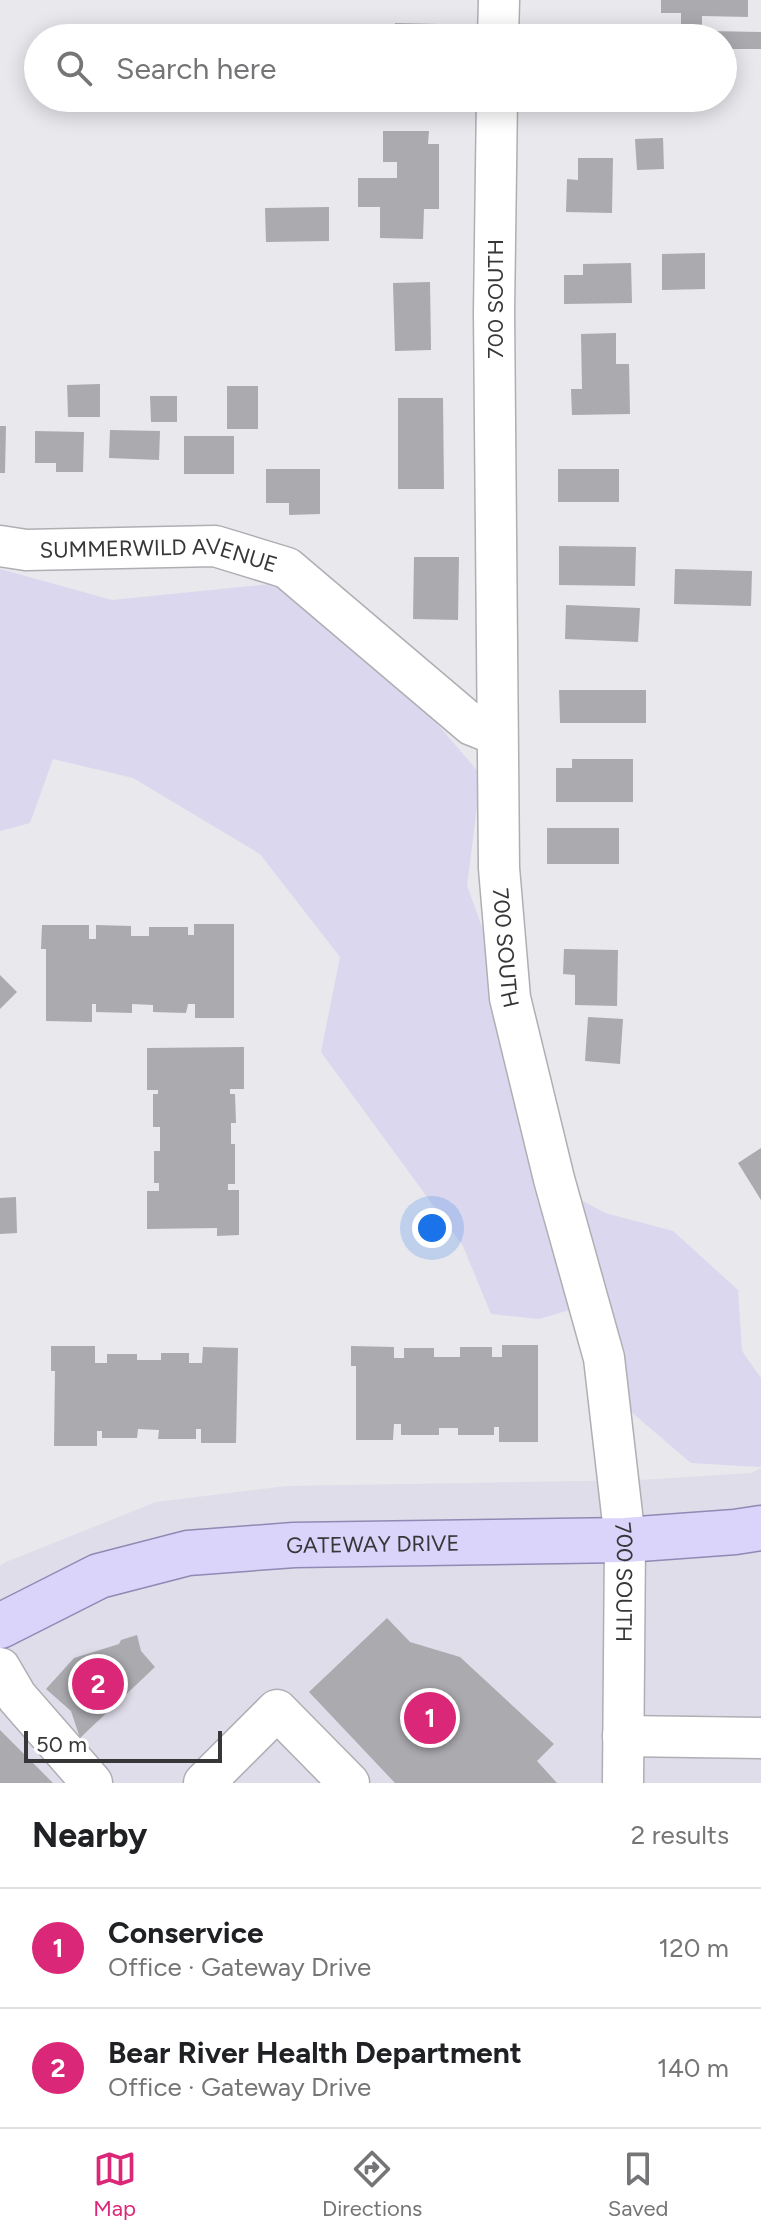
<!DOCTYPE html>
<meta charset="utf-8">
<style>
body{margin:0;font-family:Figtree,sans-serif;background:#f6f6f6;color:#202124}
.scale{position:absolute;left:24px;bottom:20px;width:198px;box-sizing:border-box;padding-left:8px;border:4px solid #373638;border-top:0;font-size:22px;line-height:28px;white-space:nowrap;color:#373638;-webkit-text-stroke:6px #fff;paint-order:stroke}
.you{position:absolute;left:432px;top:1228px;width:28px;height:28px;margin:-20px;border:6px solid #fff;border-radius:50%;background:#1a73e8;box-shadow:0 0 0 12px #1a73e833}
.badge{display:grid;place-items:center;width:52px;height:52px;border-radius:50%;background:#db2777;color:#fff;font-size:26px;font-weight:700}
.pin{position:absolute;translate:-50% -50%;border:4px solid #fff;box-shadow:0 2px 8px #0006}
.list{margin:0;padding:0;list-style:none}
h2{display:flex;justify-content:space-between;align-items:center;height:104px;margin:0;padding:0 32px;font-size:34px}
h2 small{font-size:26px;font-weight:400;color:#757577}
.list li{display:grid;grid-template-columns:52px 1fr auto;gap:24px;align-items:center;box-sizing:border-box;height:120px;padding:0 32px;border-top:2px solid #e0e0e0}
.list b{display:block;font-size:30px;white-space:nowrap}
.list p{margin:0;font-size:26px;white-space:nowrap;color:#757577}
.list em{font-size:26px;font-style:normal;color:#757577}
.icon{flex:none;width:44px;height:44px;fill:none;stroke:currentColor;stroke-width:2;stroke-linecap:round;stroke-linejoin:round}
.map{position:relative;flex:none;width:761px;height:1783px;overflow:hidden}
.search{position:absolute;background:#fff;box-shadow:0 4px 20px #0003;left:24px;right:24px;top:24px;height:88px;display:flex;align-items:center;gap:20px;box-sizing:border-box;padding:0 28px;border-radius:44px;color:#757577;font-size:30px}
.sheet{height:344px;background:#fff}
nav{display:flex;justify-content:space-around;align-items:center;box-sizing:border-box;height:112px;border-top:2px solid #e0e0e0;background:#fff;font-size:22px;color:#757577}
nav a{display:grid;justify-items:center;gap:4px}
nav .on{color:#db2777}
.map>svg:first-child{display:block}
.built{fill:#dfddea}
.green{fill:#dad7ee}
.building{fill:#abaaaf}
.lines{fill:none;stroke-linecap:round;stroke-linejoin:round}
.minor-casing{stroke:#afaeb3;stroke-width:43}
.major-casing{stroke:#9189b4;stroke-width:47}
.minor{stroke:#fff;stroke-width:40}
.major{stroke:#dad3fa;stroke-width:44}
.labels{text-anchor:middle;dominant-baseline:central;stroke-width:7;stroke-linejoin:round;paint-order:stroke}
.street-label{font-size:22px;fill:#373638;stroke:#fff}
</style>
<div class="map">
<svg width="761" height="1783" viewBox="0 0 761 1783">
<rect width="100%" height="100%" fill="#e8e8ed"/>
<polygon class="built" points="761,1468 761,1783 0,1783 0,1566 6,1562 156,1502 286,1486 640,1480 751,1473"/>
<polygon class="green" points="0,569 112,600 271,584 356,629 481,775 467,886 527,1049 539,1177 605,1213 673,1231 738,1290 742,1351 761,1378 761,1467 691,1463 616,1399 583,1306 539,1319 491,1314 463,1246 321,1052 340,957 260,854 133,778 53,759 30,823 0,831"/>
<g class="building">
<polygon points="661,0 748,0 748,17 702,16 702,25 681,25 681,13 661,13"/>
<polygon points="395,23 438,24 438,38 395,38"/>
<polygon points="709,31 761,32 761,49 723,49 723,38 709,38"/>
<polygon points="580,98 600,98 600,107 581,107"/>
<polygon points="383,131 429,131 428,144 439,144 439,209 424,209 423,239 380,238 380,207 358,207 358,178 397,178 397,162 383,162"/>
<polygon points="663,138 664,169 637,170 635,139"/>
<polygon points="578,158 613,158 612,213 566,212 567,179 578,180"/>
<polygon points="329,207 329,241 266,242 265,208"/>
<polygon points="705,253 705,289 662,290 662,254"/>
<polygon points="631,263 632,303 564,304 564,275 583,275 583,264"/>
<polygon points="430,282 431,350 395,351 393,283"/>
<polygon points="616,333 616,364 629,364 630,414 572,415 571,389 582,389 581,334"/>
<polygon points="100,384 100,417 68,417 67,385"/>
<rect x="227" y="386" width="31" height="43"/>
<polygon points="150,396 177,396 177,422 151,422"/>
<polygon points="398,398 443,398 444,489 398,489"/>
<polygon points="0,426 6,426 5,473 0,473"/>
<polygon points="110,430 160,431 159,460 109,458"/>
<polygon points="35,431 84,432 83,472 56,472 56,463 35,463"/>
<rect x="184" y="436" width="50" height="38"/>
<polygon points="266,469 320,469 320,514 289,515 289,503 266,503"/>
<rect x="558" y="469" width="61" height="33"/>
<polygon points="559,546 636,547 635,586 559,585"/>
<polygon points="414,557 459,557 458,620 413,619"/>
<polygon points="675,569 752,571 751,606 674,604"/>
<polygon points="566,605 640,608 638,642 565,639"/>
<polygon points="559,690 646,690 646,723 560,723"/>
<polygon points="572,759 633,759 633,802 556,802 556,768 572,768"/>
<rect x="547" y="828" width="72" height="36"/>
<polygon points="194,924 234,924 234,1018 195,1018 195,1004 188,1004 186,1013 153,1012 153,1005 132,1004 132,1013 96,1012 96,1004 92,1004 92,1022 46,1021 46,949 41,949 42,925 89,925 89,939 96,939 96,925 131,926 131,936 149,936 149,927 188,927 188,935 194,935"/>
<polygon points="564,949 618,950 617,1006 575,1005 575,975 563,974"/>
<polygon points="0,975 17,992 0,1009"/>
<polygon points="588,1017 623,1019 620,1064 585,1061"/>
<polygon points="244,1047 244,1089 230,1089 230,1094 235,1094 236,1123 231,1123 231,1144 235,1144 235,1184 228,1184 228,1190 239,1190 239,1235 217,1236 217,1228 147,1229 147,1191 159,1191 159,1183 154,1183 154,1151 160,1151 160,1127 153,1127 153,1094 158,1094 158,1090 147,1090 147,1048"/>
<polygon points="761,1148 761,1200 738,1163"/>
<polygon points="16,1197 17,1233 0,1234 0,1198"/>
<polygon points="502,1345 538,1345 538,1442 499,1442 499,1427 494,1427 494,1435 458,1435 458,1428 439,1428 439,1435 401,1435 401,1424 394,1424 393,1440 356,1440 356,1366 351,1366 351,1346 394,1347 394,1358 404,1358 404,1348 434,1348 434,1357 460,1357 460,1347 492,1347 492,1357 502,1357"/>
<polygon points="51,1346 95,1346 95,1363 107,1363 107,1354 137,1354 137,1360 161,1360 161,1353 189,1353 189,1363 202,1363 203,1347 238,1348 236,1443 201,1443 201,1429 196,1429 196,1439 158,1439 159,1430 138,1429 137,1438 102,1438 102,1431 97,1431 97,1446 54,1446 55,1371 51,1371"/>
<polygon points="387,1618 410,1642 460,1657 554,1744 537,1761 557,1783 395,1783 309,1692"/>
<polygon points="137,1635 141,1651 155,1667 80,1738 71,1711 46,1689 74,1658 119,1644 121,1640"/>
<polygon points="0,1730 53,1783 0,1783"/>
</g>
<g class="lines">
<defs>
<g id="minor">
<polyline points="498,38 499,0"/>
<path id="s1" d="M497,98L494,312L499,868L510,998L554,1179L604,1358L625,1540L623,1783"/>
<path id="s2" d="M0,546L26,550L215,546L287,568L472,725L497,735"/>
<polyline points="0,1668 17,1697 92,1783"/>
<polyline points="623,1736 761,1738"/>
<polyline points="204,1783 277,1710 349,1783"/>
</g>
<g id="major">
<path id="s3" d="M0,1626L99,1576L188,1553L294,1545L625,1540L735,1532L761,1528"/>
</g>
</defs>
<use href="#minor" class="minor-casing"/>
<use href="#major" class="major-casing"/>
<use href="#minor" class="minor"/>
<use href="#major" class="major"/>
</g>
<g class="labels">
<g class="street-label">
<text transform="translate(495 299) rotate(-90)">700 SOUTH</text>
<text stroke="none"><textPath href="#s2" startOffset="160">SUMMERWILD AVENUE</textPath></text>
<text stroke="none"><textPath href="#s1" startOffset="850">700 SOUTH</textPath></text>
<text stroke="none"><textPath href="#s3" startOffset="388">GATEWAY DRIVE</textPath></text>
<text stroke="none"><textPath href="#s1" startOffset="1498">700 SOUTH</textPath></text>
</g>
</g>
</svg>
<div class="scale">50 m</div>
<div class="you"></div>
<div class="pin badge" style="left:430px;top:1718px">1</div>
<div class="pin badge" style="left:98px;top:1684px">2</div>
<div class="search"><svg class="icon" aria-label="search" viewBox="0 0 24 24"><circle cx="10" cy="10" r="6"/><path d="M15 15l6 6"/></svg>Search here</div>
</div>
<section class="sheet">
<h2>Nearby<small>2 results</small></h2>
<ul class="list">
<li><span class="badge">1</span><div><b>Conservice</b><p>Office · Gateway Drive</p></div><em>120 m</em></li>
<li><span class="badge">2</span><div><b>Bear River Health Department</b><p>Office · Gateway Drive</p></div><em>140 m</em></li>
</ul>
</section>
<nav>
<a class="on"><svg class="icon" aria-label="map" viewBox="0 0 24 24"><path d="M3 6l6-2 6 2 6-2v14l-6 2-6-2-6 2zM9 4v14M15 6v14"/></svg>Map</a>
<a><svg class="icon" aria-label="directions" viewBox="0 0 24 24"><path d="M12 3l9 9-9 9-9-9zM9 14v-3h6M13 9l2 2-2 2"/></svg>Directions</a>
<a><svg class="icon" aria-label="saved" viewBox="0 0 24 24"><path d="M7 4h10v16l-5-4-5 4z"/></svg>Saved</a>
</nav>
